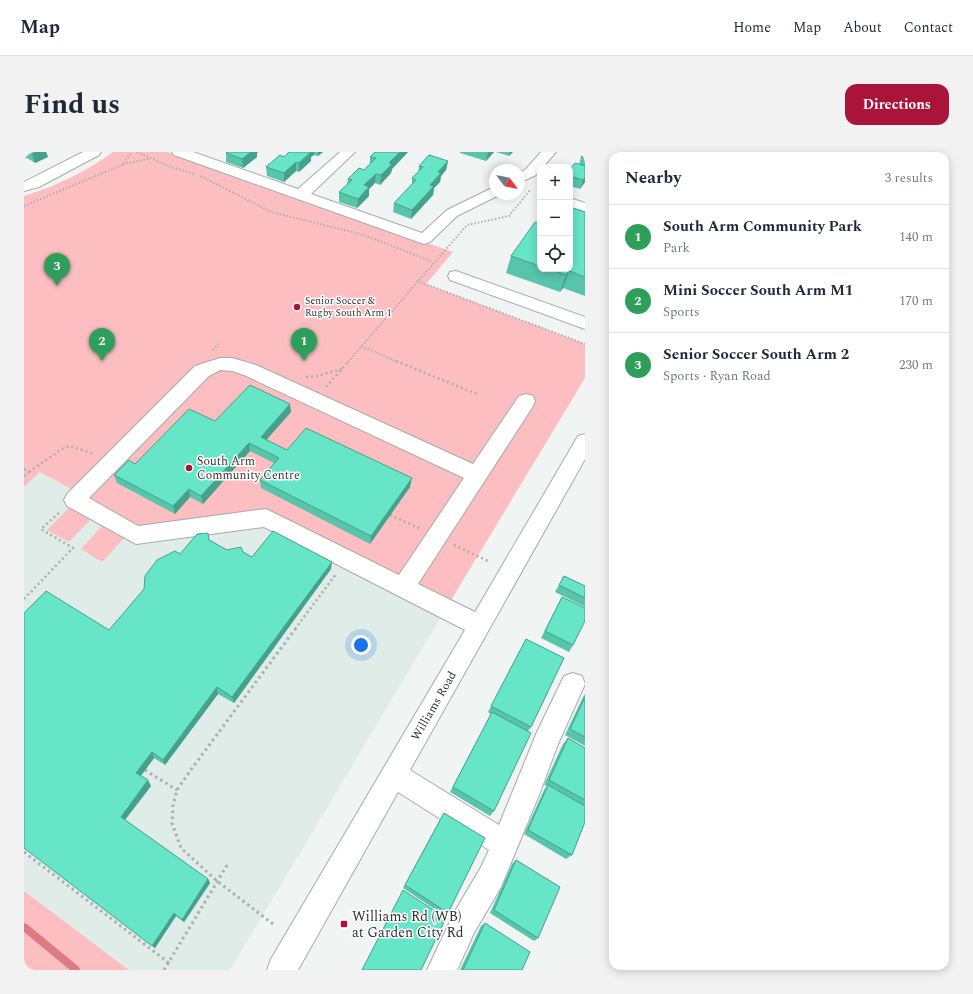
<!DOCTYPE html>
<meta charset="utf-8">
<style>
body{margin:0;font-family:Spectral,serif;background:#f2f2f3;color:#1f2937}
.controls{position:absolute;right:12px;top:12px;display:grid;overflow:hidden;border-radius:8px;box-shadow:0 2px 10px #0003}
.controls button{width:36px;height:36px;display:grid;place-items:center;padding:0;border:0;border-bottom:1px solid #e0e1e3;background:#fff;color:#1f2937;font:20px sans-serif}
.compass{position:absolute;left:465px;top:12px;width:36px;height:36px;border-radius:50%;background:#fff;box-shadow:0 2px 10px #0003;rotate:122deg}
.you{position:absolute;left:337px;top:493px;width:14px;height:14px;margin:-10px;border:3px solid #fff;border-radius:50%;background:#1a73e8;box-shadow:0 0 0 6px #1a73e833}
.badge{display:grid;place-items:center;width:26px;height:26px;border-radius:50%;background:#aa133a;color:#fff;font-size:13px;font-weight:700}
.pin{position:absolute;translate:-50% -33px;filter:drop-shadow(0 1px 2px #0008)}
.pin::after{content:'';position:absolute;top:21px;width:14px;height:12px;background:inherit;clip-path:polygon(0 0,100% 0,50% 100%)}
.list{margin:0;padding:0;list-style:none}
h2{display:flex;justify-content:space-between;align-items:center;height:52px;margin:0;padding:0 16px;font-size:17px}
h2 small{font-size:13px;font-weight:400;color:#747a83}
.list li{display:grid;grid-template-columns:26px 1fr auto;gap:12px;align-items:center;box-sizing:border-box;height:64px;padding:0 16px;border-top:1px solid #e0e1e3}
.list b{display:block;font-size:15px;white-space:nowrap}
.list p{margin:0;font-size:13px;white-space:nowrap;color:#747a83}
.list em{font-size:13px;font-style:normal;color:#747a83}
.icon{flex:none;width:22px;height:22px;fill:none;stroke:currentColor;stroke-width:2;stroke-linecap:round;stroke-linejoin:round}
.map{position:relative;flex:none;width:561px;height:818px;overflow:hidden;border-radius:12px}
header{display:flex;align-items:center;gap:24px;box-sizing:border-box;height:56px;padding:0 20px;background:#fff;border-bottom:1px solid #e0e1e3}
header strong{font-size:19px}
nav{display:flex;gap:22px;margin-inline-start:auto;font-size:14px}
.intro{display:flex;align-items:center;justify-content:space-between;box-sizing:border-box;height:96px;padding:0 24px}
h1{margin:0;font-size:28px}
.button{padding:10px 18px;border-radius:12px;background:#aa133a;color:#fff;font-size:14px;font-weight:700}
main{display:flex;gap:24px;padding:0 24px}
aside{flex:1;background:#fff;border-radius:12px;box-shadow:0 2px 10px #0003}
.map>svg:first-child{display:block}
.built{fill:#dfece8}
.green{fill:#fcbec1}
.lines{fill:none;stroke-linecap:round;stroke-linejoin:round}
.stream{fill:#dd7b83;fill-rule:evenodd}
.minor-casing{stroke:#a7abaa;stroke-width:2}
.path-far2{stroke:#acafae;stroke-width:2;stroke-dasharray:1.5 2;stroke-linecap:butt}
.path-far1{stroke:#acafae;stroke-width:2.5;stroke-dasharray:2 3;stroke-linecap:butt}
.path{stroke:#acafae;stroke-width:3;stroke-dasharray:2.5 3.5;stroke-linecap:butt}
.minor{fill:#fff;fill-rule:evenodd}
.wall{fill:#58c5ab}
.shaded-wall{fill:#47a08b}
.building{fill:#66e5c7;stroke:#47a08b}
.poi-dot{fill:#aa133a;stroke:#fff;stroke-width:1.5}
.labels{text-anchor:middle;dominant-baseline:central;stroke-width:3;stroke-linejoin:round;paint-order:stroke}
.far-poi-label{font-size:10px;fill:#323433;stroke:#fff;text-anchor:start}
.poi-label{font-size:12px;fill:#323433;stroke:#fff;text-anchor:start}
.street-label{font-size:12px;fill:#323433;stroke:#fff}
.near-poi-label{font-size:14px;fill:#323433;stroke:#fff;text-anchor:start}
</style>
<header>
<strong>Map</strong>
<nav><a>Home</a><a>Map</a><a>About</a><a>Contact</a></nav>
</header>
<div class="intro"><h1>Find us</h1><a class="button">Directions</a></div>
<main>
<div class="map">
<svg width="561" height="818" viewBox="0 0 561 818">
<rect width="100%" height="100%" fill="#f0f4f3"/>
<polygon class="built" points="16,320 118,376 239,358 426,450 206,818 105,818 0,739 0,335"/>
<g class="green">
<path d="M89,0H144L429,100L402,132L561,192V226L426,450L239,358L118,376L16,320L0,335V44C32,34 62,20 89,0Z"/>
<polygon points="47,354 68,366 45,390 23,378"/>
<polygon points="80,372 102,384 78,410 57,397"/>
<polygon points="0,739 105,818 0,818"/>
</g>
<g class="lines">
<polygon class="stream" points="0,771 3,772 55,815 56,818 46,818 0,780"/>
<defs>
<g id="minor">
<polygon points="59,0 77,0 75,3 15,35 0,39 0,30"/>
<polygon points="148,0 169,0 274,37 316,0 331,0 287,42 398,81 423,58 466,37 471,36 471,42 477,42 433,64 406,90 400,92 150,3"/>
<polygon points="517,0 532,0 519,15 516,15 516,19 512,23 495,31 495,21 502,17"/>
<polygon points="546,46 561,51 561,61 546,56"/>
<polygon points="432,119 561,165 561,177 426,128 424,124 426,120"/>
<path d="M196,206H208L232,213L449,312L495,244L502,242L509,244L511,249L509,254L394,432L451,460L554,284L561,282V307L386,618L475,673L513,580L540,524L549,521L558,524L561,532L534,592L515,643L477,735L450,781L433,818H403L430,761L457,715L465,698L374,640L274,818H243L247,807L441,478L240,375L112,392L43,354L40,348L43,342L171,214ZM196,218L208,219L220,223L440,326L375,423L242,357L114,374L65,346L185,224Z"/>
</g>
</defs>
<use href="#minor" class="minor-casing"/>
<g class="path-far2">
<polyline points="113,0 144,14 170,22"/>
<polyline points="99,12 125,7"/>
<polyline points="177,24 247,60 340,83 409,110"/>
<polyline points="0,54 98,13 108,0"/>
<polyline points="393,129 561,192"/>
<polyline points="337,194 374,210"/>
<polyline points="189,198 195,191"/>
<polyline points="324,210 443,73 485,64 507,37"/>
</g>
<g class="path-far1">
<polyline points="372,209 453,242"/>
<polyline points="282,225 293,224 318,217"/>
<polyline points="302,235 325,209"/>
<polyline points="0,317 5,320 0,325"/>
<polyline points="5,320 38,297 46,294 70,302"/>
<polyline points="366,363 395,376"/>
<polyline points="430,393 466,410"/>
<polyline points="0,447 49,396 17,377 37,359"/>
<polyline points="271,477 312,422"/>
</g>
<g class="path">
<polyline points="121,618 153,638"/>
<polyline points="0,700 145,811"/>
<polyline points="249,772 193,729 157,696 148,671 149,653 153,638 166,619 272,476"/>
<polyline points="140,818 205,710"/>
</g>
<use href="#minor" class="minor"/>
</g>
<g class="wall">
<polygon points="0,0 22,0 24,5 11,11 3,6"/>
<polygon points="203,0 234,0 233,1 233,5 219,16 202,10 202,1"/>
<polygon points="265,0 299,0 294,4 290,3 287,5 287,9 275,20 272,19 260,30 243,24 242,15 260,5"/>
<polygon points="351,0 384,0 368,17 367,21 356,33 351,31 345,37 345,44 333,56 315,50 315,40 323,33 324,27 340,18 346,12 346,5"/>
<polygon points="436,0 470,0 462,9 436,1"/>
<polygon points="472,0 489,0 485,4"/>
<polygon points="561,0 561,30 556,37 546,34 546,17 555,12 557,5"/>
<polygon points="424,9 422,18 417,24 416,30 410,36 409,43 387,67 369,60 370,51 388,33 388,26 394,21 395,14"/>
<polygon points="561,60 561,144 539,136 536,140 482,121 487,104 516,71 516,117 546,117"/>
<polygon points="267,260 242,288 263,298 386,335 346,392 237,336 236,328 250,311 226,299 179,352 166,345 151,362 93,331 90,323 191,269"/>
<polygon points="186,388 203,398 219,400 228,405 307,417 210,551 194,542 141,613 130,606 117,624 127,634 101,668 184,727 186,731 160,770 152,764 131,796 0,461 85,478 156,402"/>
<polygon points="540,424 561,434 561,455 531,440"/>
<polygon points="538,445 549,493 545,500 517,486"/>
<polygon points="502,487 507,575 504,579 470,659 466,664 426,640 467,562 464,560"/>
<polygon points="561,542 561,594 541,583 559,545"/>
<polygon points="544,586 561,596 561,670 548,703 542,707 500,682 520,638 523,634 520,633 539,592"/>
<polygon points="417,666 424,761 421,764 379,736"/>
<polygon points="492,708 514,786 510,789 466,761 488,712"/>
<polygon points="461,771 498,818 436,818 457,774"/>
</g>
<g class="shaded-wall">
<polygon points="0,0 1,0 3,6 0,7"/>
<polygon points="12,0 22,0 24,5 11,11 8,2"/>
<polygon points="227,0 234,0 233,1 233,5 219,16 218,7"/>
<polygon points="284,0 290,0 290,3 287,5 287,9 275,20 275,11"/>
<polygon points="294,0 299,0 294,4"/>
<polygon points="376,0 384,0 368,17 367,21 356,33 357,23 365,11"/>
<polygon points="464,0 470,0 462,9"/>
<polygon points="486,0 489,0 485,4"/>
<polygon points="424,9 422,18 417,24 416,30 410,36 409,43 387,67 388,58 406,33 414,20"/>
<polygon points="272,10 272,19 260,30 260,21"/>
<polygon points="352,22 351,31 345,37 345,44 333,56 334,47 340,33"/>
<polygon points="561,25 561,30 556,37 559,28"/>
<polygon points="545,119 539,136 536,140 542,123"/>
<polygon points="266,252 267,260 237,294 237,285"/>
<polygon points="225,291 226,299 179,352 177,344"/>
<polygon points="388,326 386,335 346,392 347,384"/>
<polygon points="165,337 166,345 151,362 149,354"/>
<polygon points="308,410 307,417 210,551 208,545"/>
<polygon points="193,535 194,542 141,613 139,608"/>
<polygon points="128,600 130,606 115,626 112,621"/>
<polygon points="124,628 127,634 100,669 97,665"/>
<polygon points="184,727 186,731 160,770 158,768"/>
<polygon points="150,761 152,764 131,796 128,794"/>
</g>
<g class="building">
<polygon points="5,0 12,0 8,2"/>
<polygon points="203,0 227,0 218,7 202,1"/>
<polygon points="265,0 287,0 275,11 272,10 260,21 242,15 256,3 260,5"/>
<polygon points="351,0 376,0 365,11 368,12 357,23 352,22 340,33 345,35 334,47 315,40 328,28 324,27 335,16 340,18 352,6 346,5"/>
<polygon points="561,0 561,6 557,5"/>
<polygon points="405,3 424,9 414,20 417,21 406,33 410,34 388,58 370,51 392,28 388,26 399,15 395,14"/>
<polygon points="551,11 561,14 561,25 559,28 546,24 546,17"/>
<polygon points="549,56 561,60 561,125 545,119 542,123 525,117 546,117 546,60"/>
<polygon points="511,70 516,71 516,114 487,104"/>
<polygon points="226,233 266,252 237,285 263,298 282,276 388,326 347,384 236,328 255,306 225,291 177,344 165,337 149,354 90,323 105,308 111,312 165,257 191,269"/>
<polygon points="249,379 308,410 208,545 193,535 139,608 128,600 112,621 124,628 97,665 184,727 158,768 150,761 128,794 0,696 0,461 22,439 85,478 120,437 121,424 133,408 151,399 156,402 173,382 184,381 185,388 203,398 217,395 219,400 228,405"/>
<polygon points="540,424 561,434 561,446 535,433"/>
<polygon points="538,445 561,456 561,469 549,493 521,479"/>
<polygon points="502,487 540,506 507,575 467,554"/>
<polygon points="561,545 561,585 546,577"/>
<polygon points="468,560 507,581 470,659 429,635"/>
<polygon points="544,586 561,596 561,648 525,628"/>
<polygon points="524,633 561,654 561,670 548,703 504,678"/>
<polygon points="420,661 461,686 424,761 381,733"/>
<polygon points="492,708 536,735 514,786 470,758"/>
<polygon points="379,738 422,766 397,818 338,818"/>
<polygon points="461,771 506,800 498,818 439,818"/>
</g>
<g class="poi-dot">
<circle cx="273" cy="155" r="4"/>
<circle cx="165" cy="316" r="4"/>
<rect x="316" y="768" width="8" height="8" rx="2"/>
</g>
<g class="labels">
<g class="far-poi-label">
<text x="281" y="149">Senior Soccer &amp;<tspan x="281" dy="12">Rugby South Arm 1</tspan></text>
</g>
<g class="poi-label">
<text x="173" y="309">South Arm<tspan x="173" dy="14">Community Centre</tspan></text>
</g>
<g class="street-label">
<text transform="translate(410 554) rotate(-60)">Williams Road</text>
</g>
<g class="near-poi-label">
<text x="328" y="764">Williams Rd (WB)<tspan x="328" dy="16">at Garden City Rd</tspan></text>
</g>
</g>
</svg>
<div class="controls">
<button>+</button>
<button>−</button>
<button><svg class="icon" aria-label="locate" viewBox="0 0 24 24"><circle cx="12" cy="12" r="6"/><path d="M12 2v4M12 18v4M2 12h4M18 12h4"/></svg></button>
</div>
<svg class="compass" viewBox="-18 -18 36 36"><path d="M0-13l5 13h-10z" fill="#e53935"/><path d="M0 13l5-13h-10z" fill="#747a83"/></svg>
<div class="you"></div>
<div class="pin badge" style="left:280px;top:209px;background:#2e9e5b">1</div>
<div class="pin badge" style="left:78px;top:209px;background:#2e9e5b">2</div>
<div class="pin badge" style="left:33px;top:134px;background:#2e9e5b">3</div>
</div>
<aside>
<h2>Nearby<small>3 results</small></h2>
<ul class="list">
<li><span class="badge" style="background:#2e9e5b">1</span><div><b>South Arm Community Park</b><p>Park</p></div><em>140 m</em></li>
<li><span class="badge" style="background:#2e9e5b">2</span><div><b>Mini Soccer South Arm M1</b><p>Sports</p></div><em>170 m</em></li>
<li><span class="badge" style="background:#2e9e5b">3</span><div><b>Senior Soccer South Arm 2</b><p>Sports · Ryan Road</p></div><em>230 m</em></li>
</ul>
</aside>
</main>
